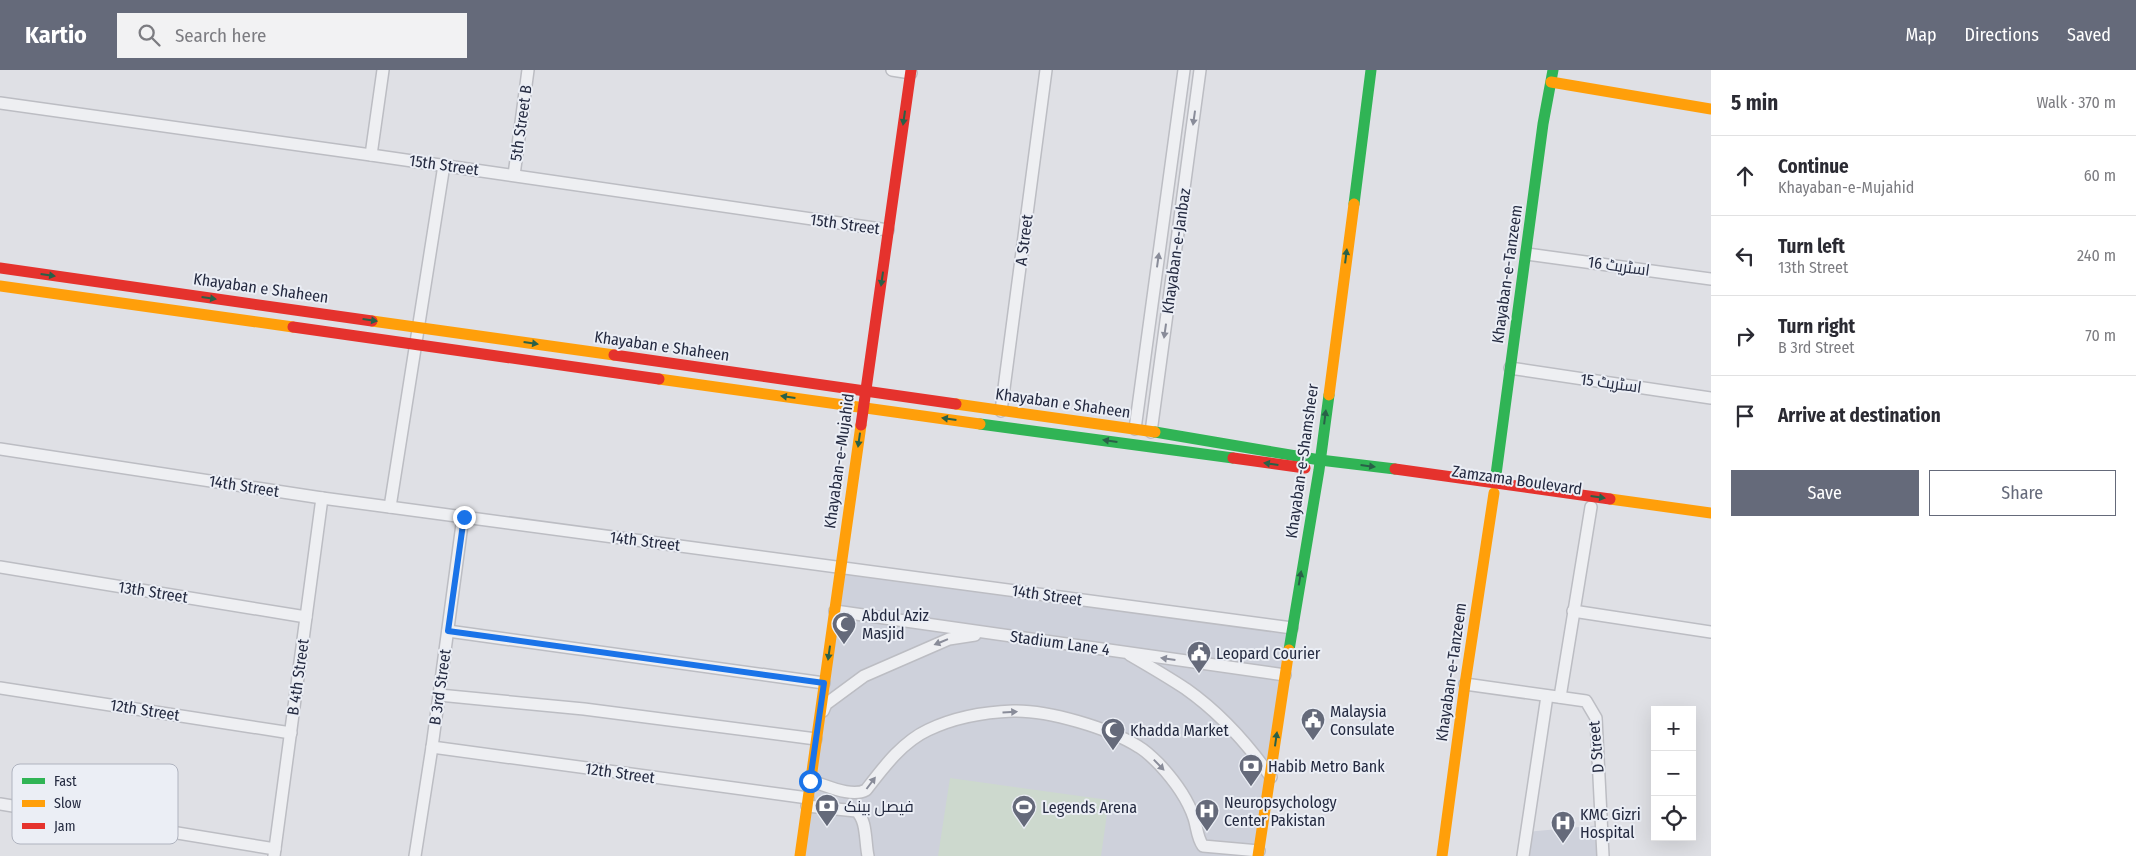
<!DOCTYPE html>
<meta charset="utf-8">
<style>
body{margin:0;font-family:"Fira Sans Condensed",Cairo,sans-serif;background:#f2f2f3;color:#2b2b33}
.controls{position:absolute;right:15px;bottom:15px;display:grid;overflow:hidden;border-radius:0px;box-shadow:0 5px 20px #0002}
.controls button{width:45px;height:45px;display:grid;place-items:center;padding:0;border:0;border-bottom:1px solid #e1e1e2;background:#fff;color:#2b2b33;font:25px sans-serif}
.stop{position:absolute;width:15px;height:15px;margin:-11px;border:4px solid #1a73e8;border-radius:50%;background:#fff}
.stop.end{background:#1a73e8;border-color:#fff;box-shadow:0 1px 5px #0008}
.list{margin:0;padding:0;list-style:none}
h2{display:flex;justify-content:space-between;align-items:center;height:65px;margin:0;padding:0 20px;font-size:21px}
h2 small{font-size:16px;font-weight:400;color:#7c7c81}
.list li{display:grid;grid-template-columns:32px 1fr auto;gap:15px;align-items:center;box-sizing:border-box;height:80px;padding:0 20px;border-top:1px solid #e1e1e2}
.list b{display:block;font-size:19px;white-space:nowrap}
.list p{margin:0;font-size:16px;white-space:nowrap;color:#7c7c81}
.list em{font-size:16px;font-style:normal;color:#7c7c81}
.actions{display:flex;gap:10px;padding:15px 20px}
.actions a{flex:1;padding:11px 0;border:1px solid #656a7a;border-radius:0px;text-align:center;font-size:18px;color:#656a7a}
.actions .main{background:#656a7a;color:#fff}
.icon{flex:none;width:28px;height:28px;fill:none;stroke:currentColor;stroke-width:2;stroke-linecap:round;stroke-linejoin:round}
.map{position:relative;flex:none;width:1711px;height:786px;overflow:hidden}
header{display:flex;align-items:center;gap:30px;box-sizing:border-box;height:70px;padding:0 25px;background:#656a7a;color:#fff}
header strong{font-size:24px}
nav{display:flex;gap:28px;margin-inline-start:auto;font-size:18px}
.search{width:350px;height:45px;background:#f2f2f3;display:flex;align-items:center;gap:12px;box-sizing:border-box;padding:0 18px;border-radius:0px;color:#7c7c81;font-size:19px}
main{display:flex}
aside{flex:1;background:#fff}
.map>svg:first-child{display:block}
.built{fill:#ced1db}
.green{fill:#cdd9ce}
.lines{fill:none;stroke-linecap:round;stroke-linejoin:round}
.street-casing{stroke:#bcbdc3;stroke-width:14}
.street{stroke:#eeeff2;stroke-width:11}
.fast{stroke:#30b455;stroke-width:11}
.slow{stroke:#ff9f0a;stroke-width:11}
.jam{stroke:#e5322d;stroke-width:11}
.oneway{fill:#296148}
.oneway2{fill:#898c99}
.route{stroke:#1a73e8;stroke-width:6}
.labels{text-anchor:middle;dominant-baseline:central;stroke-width:4;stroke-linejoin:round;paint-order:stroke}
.street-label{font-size:16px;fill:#242a40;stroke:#ebeef5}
.poi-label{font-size:16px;fill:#242a40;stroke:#ebeef5;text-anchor:start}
.key{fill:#ebeef5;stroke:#afb3bf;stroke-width:1}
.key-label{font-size:14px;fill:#242a40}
</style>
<header>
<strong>Kartio</strong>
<div class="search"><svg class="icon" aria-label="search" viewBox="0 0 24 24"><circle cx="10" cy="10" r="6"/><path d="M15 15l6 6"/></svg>Search here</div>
<nav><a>Map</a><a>Directions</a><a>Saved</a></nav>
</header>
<main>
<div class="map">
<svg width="1711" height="786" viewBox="0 0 1711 786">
<rect width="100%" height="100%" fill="#dfe0e5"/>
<g class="built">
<polygon points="841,497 1292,558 1259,786 800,786"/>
<polygon points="1602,755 1603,786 1523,786 1526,762"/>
</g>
<polygon class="green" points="950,708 1109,730 1101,786 938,786"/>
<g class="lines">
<defs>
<g id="street">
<polyline points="892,0 911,3"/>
<polyline points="0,33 371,85 888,160"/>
<polyline points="371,85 383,0"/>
<polyline points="514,105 528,0"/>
<polyline points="1527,184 1711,209"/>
<polyline points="1510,298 1711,328"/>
<polyline points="1001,341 1046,0"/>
<polyline points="1135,359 1184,0"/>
<polyline points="1151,362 1200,0"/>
<polyline points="0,379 322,428 1292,558"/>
<polyline points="390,437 444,95"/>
<polyline points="0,497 306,547"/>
<polyline points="835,541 1285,605"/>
<polyline points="1573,541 1711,562"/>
<polyline points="448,561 824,613"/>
<path d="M1130,585C1149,596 1168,607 1186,619C1220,643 1247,673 1271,707"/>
<polyline points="1465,614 1586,631 1596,648 1603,786"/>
<polyline points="0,618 291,663"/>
<polyline points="439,625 584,639 816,669"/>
<polyline points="1560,627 1591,437"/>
<polyline points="823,641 826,634 864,606 949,569 975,565"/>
<polyline points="432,677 808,728"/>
<path d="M811,711C826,715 851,728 866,720C883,698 902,672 928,660C953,648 985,642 1013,641C1048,640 1109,658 1139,677C1146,681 1153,688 1159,694C1173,709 1187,727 1194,748C1197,757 1197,768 1203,776L1259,781"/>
<polyline points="0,734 275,779"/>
<path d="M807,736L856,741C867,749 865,772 868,786"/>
<polyline points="274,786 322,428"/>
<polyline points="415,786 432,677 463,447"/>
<polyline points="1523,786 1547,626"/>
</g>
</defs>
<use href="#street" class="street-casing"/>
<use href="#street" class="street"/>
<g class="fast">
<polyline points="1354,134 1371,0"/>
<polyline points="980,354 1233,388"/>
<polyline points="1155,362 1320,390 1395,399"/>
<polyline points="1495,412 1543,54 1553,0"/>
<polyline points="1289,580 1319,400 1329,325"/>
</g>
<g class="slow">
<polyline points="1551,12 1711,39"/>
<polyline points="0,216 293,257"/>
<polyline points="372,251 614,285"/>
<polyline points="659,309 980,354"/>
<polyline points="1329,325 1354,134"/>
<polyline points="956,334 1155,362"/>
<polyline points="1610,429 1711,443"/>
<polyline points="800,786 861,355"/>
<polyline points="1258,786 1289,580"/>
<polyline points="1442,786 1465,614 1494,423"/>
</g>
<g class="jam">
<polyline points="0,198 372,251"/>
<polyline points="293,257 659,309"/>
<polyline points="614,285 956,334"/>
<polyline points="861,355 911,0"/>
<polyline points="1233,388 1305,398"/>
<polyline points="1395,399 1610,429"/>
</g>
</g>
<defs><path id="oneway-solid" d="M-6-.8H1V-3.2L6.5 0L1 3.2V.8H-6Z" transform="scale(1.25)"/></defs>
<g class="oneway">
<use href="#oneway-solid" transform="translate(904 48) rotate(98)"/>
<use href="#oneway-solid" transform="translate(1346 186) rotate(-83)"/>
<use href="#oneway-solid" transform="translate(48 205) rotate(8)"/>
<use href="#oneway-solid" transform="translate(882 209) rotate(98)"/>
<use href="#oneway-solid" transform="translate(209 228) rotate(8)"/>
<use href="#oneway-solid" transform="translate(370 250) rotate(8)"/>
<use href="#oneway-solid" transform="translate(531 273) rotate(8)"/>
<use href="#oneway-solid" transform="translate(788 327) rotate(-172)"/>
<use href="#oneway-solid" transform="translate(1325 347) rotate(-83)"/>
<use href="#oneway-solid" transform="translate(949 349) rotate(-172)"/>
<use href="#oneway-solid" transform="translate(859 370) rotate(98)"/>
<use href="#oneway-solid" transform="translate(1110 371) rotate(-172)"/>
<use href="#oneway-solid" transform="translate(1271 394) rotate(-172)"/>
<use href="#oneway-solid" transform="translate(1368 396) rotate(7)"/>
<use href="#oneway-solid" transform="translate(1598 427) rotate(8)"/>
<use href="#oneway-solid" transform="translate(1300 508) rotate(-80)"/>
<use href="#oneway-solid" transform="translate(829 583) rotate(98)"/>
<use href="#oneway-solid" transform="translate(1276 669) rotate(-82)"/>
</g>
<g class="oneway2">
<use href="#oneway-solid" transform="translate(1194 48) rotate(98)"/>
<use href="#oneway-solid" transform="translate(1158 190) rotate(-82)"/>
<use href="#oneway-solid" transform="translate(1165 261) rotate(98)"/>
<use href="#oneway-solid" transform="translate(941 572) rotate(158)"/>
<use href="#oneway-solid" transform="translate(1168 589) rotate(-172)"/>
<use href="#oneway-solid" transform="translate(1010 642) rotate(-3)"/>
<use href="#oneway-solid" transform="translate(1159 695) rotate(46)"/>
<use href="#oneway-solid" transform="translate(871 713) rotate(-53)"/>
</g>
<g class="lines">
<polyline class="route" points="464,447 448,561 824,613 810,711"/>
</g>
<defs>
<symbol id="mosque-pin" viewBox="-11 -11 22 30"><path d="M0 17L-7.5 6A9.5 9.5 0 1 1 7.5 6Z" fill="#656a7a" stroke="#ebeef5"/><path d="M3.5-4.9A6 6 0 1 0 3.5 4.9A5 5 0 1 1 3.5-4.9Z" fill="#fff"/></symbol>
<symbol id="civic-pin" viewBox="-11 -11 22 30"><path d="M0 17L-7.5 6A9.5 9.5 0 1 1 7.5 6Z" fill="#656a7a" stroke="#ebeef5"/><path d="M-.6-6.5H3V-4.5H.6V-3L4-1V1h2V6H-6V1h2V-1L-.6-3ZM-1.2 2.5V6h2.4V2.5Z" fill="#fff"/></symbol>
<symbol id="bank-pin" viewBox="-11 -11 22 30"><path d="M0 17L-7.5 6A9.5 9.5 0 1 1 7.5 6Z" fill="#656a7a" stroke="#ebeef5"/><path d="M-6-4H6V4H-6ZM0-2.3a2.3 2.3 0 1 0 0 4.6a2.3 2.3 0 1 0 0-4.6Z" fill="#fff"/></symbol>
<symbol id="stadium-pin" viewBox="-11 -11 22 30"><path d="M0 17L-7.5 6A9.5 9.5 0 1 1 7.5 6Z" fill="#656a7a" stroke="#ebeef5"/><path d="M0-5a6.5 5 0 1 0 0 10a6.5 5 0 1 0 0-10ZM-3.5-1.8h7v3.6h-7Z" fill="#fff"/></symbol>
<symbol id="hospital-pin" viewBox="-11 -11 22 30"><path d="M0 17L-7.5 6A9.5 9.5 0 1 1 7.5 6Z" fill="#656a7a" stroke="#ebeef5"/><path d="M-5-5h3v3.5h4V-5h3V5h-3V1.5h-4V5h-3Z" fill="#fff"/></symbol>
</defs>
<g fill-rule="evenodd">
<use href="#mosque-pin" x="830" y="540" width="28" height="38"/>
<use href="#civic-pin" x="1185" y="569" width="28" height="38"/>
<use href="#civic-pin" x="1299" y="636" width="28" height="38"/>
<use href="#mosque-pin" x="1099" y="646" width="28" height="38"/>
<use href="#bank-pin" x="1237" y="682" width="28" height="38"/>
<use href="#bank-pin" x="813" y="722" width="28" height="38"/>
<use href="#stadium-pin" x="1010" y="723" width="28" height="38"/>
<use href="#hospital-pin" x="1193" y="727" width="28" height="38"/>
<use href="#hospital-pin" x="1549" y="739" width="28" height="38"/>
</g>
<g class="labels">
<g class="street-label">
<text transform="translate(521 53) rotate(-82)">5th Street B</text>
<text transform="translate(444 95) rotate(8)">15th Street</text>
<text transform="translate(845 154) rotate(8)">15th Street</text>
<text transform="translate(1024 170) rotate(-83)">A Street</text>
<text transform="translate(1176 181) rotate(-82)">Khayaban-e-Janbaz</text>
<text transform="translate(1619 196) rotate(8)">اسٹریٹ 16</text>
<text transform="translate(1507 204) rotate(-82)">Khayaban-e-Tanzeem</text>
<text transform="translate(261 218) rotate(8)">Khayaban e Shaheen</text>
<text transform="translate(662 276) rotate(8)">Khayaban e Shaheen</text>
<text transform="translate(1611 313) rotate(8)">اسٹریٹ 15</text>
<text transform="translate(1063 333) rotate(8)">Khayaban e Shaheen</text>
<text transform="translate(839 391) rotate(-82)">Khayaban-e-Mujahid</text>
<text transform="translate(1302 391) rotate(-82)">Khayaban-e-Shamsheer</text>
<text transform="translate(1517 410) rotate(8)">Zamzama Boulevard</text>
<text transform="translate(244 416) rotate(9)">14th Street</text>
<text transform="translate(645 471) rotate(7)">14th Street</text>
<text transform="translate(153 522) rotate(9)">13th Street</text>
<text transform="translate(1047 525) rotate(8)">14th Street</text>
<text transform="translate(1060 573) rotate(8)">Stadium Lane 4</text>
<text transform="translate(1451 602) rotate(-82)">Khayaban-e-Tanzeem</text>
<text transform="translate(298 607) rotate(-82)">B 4th Street</text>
<text transform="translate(440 617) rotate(-82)">B 3rd Street</text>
<text transform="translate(145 640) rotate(9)">12th Street</text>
<text transform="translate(1596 677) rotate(-95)">D Street</text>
<text transform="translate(620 703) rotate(8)">12th Street</text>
</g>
<g class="poi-label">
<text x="862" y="545">Abdul Aziz<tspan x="862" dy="18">Masjid</tspan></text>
<text x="1216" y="583">Leopard Courier</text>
<text x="1330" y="641">Malaysia<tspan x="1330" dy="18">Consulate</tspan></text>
<text x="1130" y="660">Khadda Market</text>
<text x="1268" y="696">Habib Metro Bank</text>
<text x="1224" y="732">Neuropsychology<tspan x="1224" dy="18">Center Pakistan</tspan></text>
<text x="844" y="736">فیصل بینک</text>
<text x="1042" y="737">Legends Arena</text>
<text x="1580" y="744">KMC Gizri<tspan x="1580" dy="18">Hospital</tspan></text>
</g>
</g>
<rect x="12" y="694" width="166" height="80" rx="8" class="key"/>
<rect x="22" y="708" width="23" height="6" fill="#30b455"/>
<rect x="22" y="730" width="23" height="7" fill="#ff9f0a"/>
<rect x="22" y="753" width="23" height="6" fill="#e5322d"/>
<g class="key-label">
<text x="54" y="716">Fast</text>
<text x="54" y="738">Slow</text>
<text x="54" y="761">Jam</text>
</g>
</svg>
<div class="controls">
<button>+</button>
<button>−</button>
<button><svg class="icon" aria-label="locate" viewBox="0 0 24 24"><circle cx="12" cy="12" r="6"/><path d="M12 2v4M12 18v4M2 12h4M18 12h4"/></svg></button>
</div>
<div class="stop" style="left:810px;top:711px"></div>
<div class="stop end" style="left:464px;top:447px"></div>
</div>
<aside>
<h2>5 min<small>Walk · 370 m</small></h2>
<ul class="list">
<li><svg class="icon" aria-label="ahead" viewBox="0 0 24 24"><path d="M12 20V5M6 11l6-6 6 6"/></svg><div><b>Continue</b><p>Khayaban-e-Mujahid</p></div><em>60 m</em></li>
<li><svg class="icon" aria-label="left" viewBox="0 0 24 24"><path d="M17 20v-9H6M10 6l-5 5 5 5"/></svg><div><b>Turn left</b><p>13th Street</p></div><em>240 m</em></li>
<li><svg class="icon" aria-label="right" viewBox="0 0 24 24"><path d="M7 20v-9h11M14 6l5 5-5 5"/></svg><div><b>Turn right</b><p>B 3rd Street</p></div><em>70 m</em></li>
<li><svg class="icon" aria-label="arrive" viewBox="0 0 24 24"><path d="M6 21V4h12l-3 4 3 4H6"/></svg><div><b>Arrive at destination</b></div></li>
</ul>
<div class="actions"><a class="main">Save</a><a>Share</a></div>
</aside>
</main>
